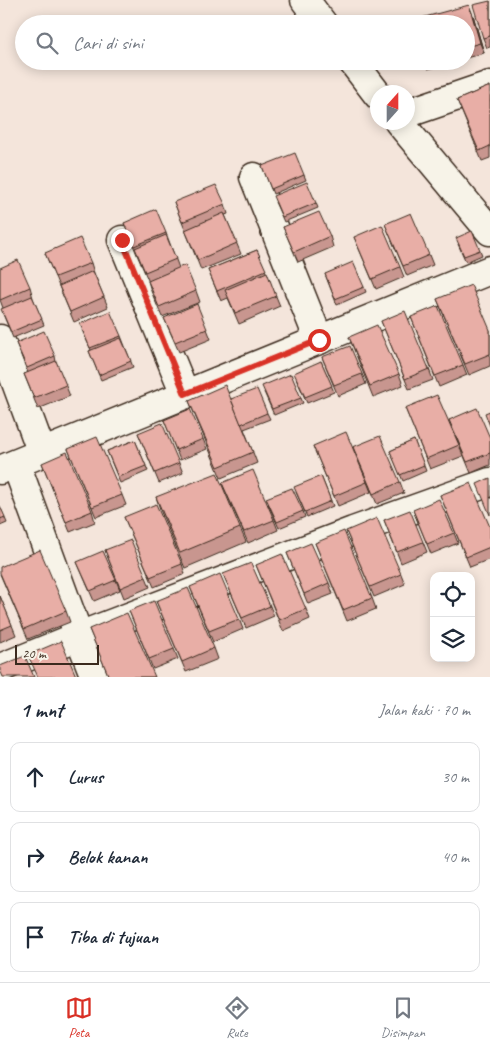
<!DOCTYPE html>
<html lang="id">
<meta charset="utf-8">
<style>
body{margin:0;font-family:Caveat,sans-serif;background:#f2f2f3;color:#1f2937}
.controls{position:absolute;right:15px;bottom:15px;display:grid;overflow:hidden;border-radius:10px;box-shadow:0 2px 12px #0003}
.controls button{width:45px;height:45px;display:grid;place-items:center;padding:0;border:0;border-bottom:1px solid #e0e1e3;background:#fff;color:#1f2937;font:25px sans-serif}
.compass{position:absolute;left:370px;top:85px;width:45px;height:45px;border-radius:50%;background:#fff;box-shadow:0 2px 12px #0003;rotate:21deg}
.scale{position:absolute;left:15px;bottom:12px;width:84px;box-sizing:border-box;padding-left:5px;border:2px solid #3b2a1e;border-top:0;font-size:14px;line-height:18px;white-space:nowrap;color:#3b2a1e;-webkit-text-stroke:4px #f7f3e8;paint-order:stroke}
.stop{position:absolute;width:15px;height:15px;margin:-11px;border:4px solid #d93025;border-radius:50%;background:#fff}
.stop.end{background:#d93025;border-color:#fff;box-shadow:0 1px 5px #0008}
.list{margin:0;padding:0;list-style:none}
h2{display:flex;justify-content:space-between;align-items:center;height:65px;margin:0;padding:0 20px;font-size:21px}
h2 small{font-size:16px;font-weight:400;color:#747a83}
.list li{display:grid;grid-template-columns:32px 1fr auto;gap:15px;align-items:center;box-sizing:border-box;height:70px;margin:0 10px 10px;padding:0 10px;border:1px solid #e0e1e3;border-radius:10px}
.list b{display:block;font-size:19px;white-space:nowrap}
.list em{font-size:16px;font-style:normal;color:#747a83}
.icon{flex:none;width:28px;height:28px;fill:none;stroke:currentColor;stroke-width:2;stroke-linecap:round;stroke-linejoin:round}
.map{position:relative;flex:none;width:490px;height:677px;overflow:hidden}
.search{position:absolute;background:#fff;box-shadow:0 2px 12px #0003;left:15px;right:15px;top:15px;height:55px;display:flex;align-items:center;gap:12px;box-sizing:border-box;padding:0 18px;border-radius:28px;color:#747a83;font-size:19px}
.sheet{height:305px;background:#fff}
nav{display:flex;justify-content:space-around;align-items:center;box-sizing:border-box;height:70px;border-top:1px solid #e0e1e3;background:#fff;font-size:14px;color:#747a83}
nav a{display:grid;justify-items:center;gap:2px}
nav .on{color:#d93025}
.map>svg:first-child{display:block}
.lines{fill:none;stroke-linecap:round;stroke-linejoin:round}
.street-casing{stroke:#3b2a1e;stroke-width:31}
.street{stroke:#f7f3e8;stroke-width:28}
.wall{fill:#c8968f;stroke:#3b2a1e}
.shaded-wall{fill:#a27a74;stroke:#3b2a1e}
.building{fill:#e8aea6;stroke:#3b2a1e}
.route{stroke:#d93025;stroke-width:6}
</style>
<div class="map">
<svg width="490" height="677" viewBox="0 0 490 677">
<rect width="100%" height="100%" fill="#f4e5db"/>
<filter id="ink" filterUnits="userSpaceOnUse"><feTurbulence type="fractalNoise" baseFrequency=".02" numOctaves="2"/><feDisplacementMap in="SourceGraphic" scale="10" xChannelSelector="R" yChannelSelector="G"/><feConvolveMatrix kernelMatrix="1 2 1 2 8 2 1 2 1" color-interpolation-filters="sRGB"/></filter>
<g filter="url(#ink)">
<g class="lines">
<defs>
<g id="street">
<polyline points="305,0 323,24"/>
<polyline points="352,61 378,95"/>
<polyline points="408,113 490,85"/>
<polyline points="399,122 490,231"/>
<polyline points="254,177 319,340"/>
<polyline points="122,240 185,394"/>
<polyline points="0,339 42,453"/>
<polyline points="16,464 79,636 95,677"/>
<polyline points="0,470 490,270"/>
<polyline points="0,668 79,636 353,531 490,482"/>
</g>
</defs>
<use href="#street" class="street-casing"/>
<use href="#street" class="street"/>
</g>
<g class="wall">
<polygon points="490,1 490,47 487,48 483,38"/>
<polygon points="473,15 484,53 466,58 466,24"/>
<polygon points="425,61 456,61 428,69"/>
<polygon points="490,86 490,158 482,161 457,100"/>
<polygon points="262,166 304,175 306,180 273,194"/>
<polygon points="174,202 225,204 228,214 225,215 241,254 201,270"/>
<polygon points="275,202 316,203 318,208 284,222"/>
<polygon points="124,223 166,233 179,268 196,291 200,302 162,317 151,291 148,281 148,280 138,257"/>
<polygon points="385,224 429,255 433,265 407,276"/>
<polygon points="283,227 330,236 333,247 298,262"/>
<polygon points="354,237 400,267 404,277 376,289"/>
<polygon points="458,244 480,250 482,255 466,262"/>
<polygon points="257,250 280,306 239,324 228,298 221,301 208,270"/>
<polygon points="45,253 91,263 94,273 108,307 74,322"/>
<polygon points="0,268 30,287 33,298 44,325 13,338 3,314 3,308 0,300"/>
<polygon points="325,274 364,287 366,292 337,305"/>
<polygon points="437,299 490,330 490,366 469,375"/>
<polygon points="411,317 463,365 467,375 439,387"/>
<polygon points="164,318 207,329 211,339 179,352"/>
<polygon points="381,321 429,369 433,380 409,389"/>
<polygon points="82,330 121,336 133,367 101,380 89,351 91,350"/>
<polygon points="349,337 399,374 403,385 373,397"/>
<polygon points="16,343 55,356 56,362 70,396 38,409 24,374 28,373"/>
<polygon points="322,357 362,374 366,384 338,396"/>
<polygon points="321,361 334,392 307,403 296,378"/>
<polygon points="264,392 301,398 303,403 274,415"/>
<polygon points="231,399 267,413 270,419 244,429 257,463 221,478 189,401"/>
<polygon points="405,408 459,445 463,456 430,469"/>
<polygon points="164,420 203,439 207,449 180,460"/>
<polygon points="449,420 490,438 490,465 471,473"/>
<polygon points="138,433 179,463 183,473 159,483"/>
<polygon points="135,440 148,471 120,483 107,451"/>
<polygon points="414,440 426,471 403,481 390,451"/>
<polygon points="313,446 367,482 371,492 338,506"/>
<polygon points="353,447 400,482 404,493 377,504"/>
<polygon points="68,449 122,495 126,505 96,517"/>
<polygon points="42,463 92,511 95,522 70,532"/>
<polygon points="321,476 333,506 307,517 296,492"/>
<polygon points="222,483 274,520 278,530 248,543"/>
<polygon points="440,495 490,527 490,559 470,567"/>
<polygon points="156,497 240,528 246,542 185,568 161,512"/>
<polygon points="268,504 303,511 305,517 279,528"/>
<polygon points="0,506 7,523 0,526"/>
<polygon points="413,510 454,533 458,543 431,554"/>
<polygon points="124,517 182,564 185,574 154,587"/>
<polygon points="384,520 423,542 427,552 401,563"/>
<polygon points="346,531 401,574 405,584 374,597"/>
<polygon points="315,543 372,598 376,609 347,621"/>
<polygon points="105,550 146,577 150,587 124,598"/>
<polygon points="287,553 329,583 333,594 308,604"/>
<polygon points="77,562 116,580 120,590 94,601"/>
<polygon points="256,565 306,609 310,619 283,631"/>
<polygon points="0,574 66,611 70,622 28,639"/>
<polygon points="223,574 270,606 274,616 246,628"/>
<polygon points="190,587 239,619 243,629 213,642"/>
<polygon points="0,596 16,635 0,642"/>
<polygon points="156,601 214,648 218,659 186,672"/>
<polygon points="129,611 174,649 178,659 153,669"/>
<polygon points="89,629 155,677 109,677"/>
</g>
<polygon class="shaded-wall" points="469,5 473,15 484,53 480,43"/>
<g class="building">
<polygon points="490,1 490,36 483,38 473,5"/>
<polygon points="469,5 480,43 466,47 466,24 415,24 414,20"/>
<polygon points="490,86 490,146 479,151 457,100"/>
<polygon points="295,153 304,175 271,189 262,166"/>
<polygon points="307,182 316,203 282,217 273,196"/>
<polygon points="216,185 225,204 182,222 174,202"/>
<polygon points="156,209 166,233 134,246 124,223"/>
<polygon points="319,212 330,236 294,252 283,227"/>
<polygon points="224,213 237,243 198,260 185,230"/>
<polygon points="411,213 429,255 403,266 385,224"/>
<polygon points="382,225 400,267 372,279 354,237"/>
<polygon points="472,231 480,250 464,256 456,238"/>
<polygon points="166,235 176,259 145,272 135,248"/>
<polygon points="80,238 91,263 55,277 45,253"/>
<polygon points="257,250 266,270 217,291 208,270"/>
<polygon points="18,260 30,287 0,300 0,268"/>
<polygon points="353,262 364,287 335,299 325,274"/>
<polygon points="185,265 196,291 159,307 148,281"/>
<polygon points="93,271 104,297 70,312 59,286"/>
<polygon points="267,272 276,296 235,313 225,290"/>
<polygon points="471,285 490,330 490,354 465,364 437,299"/>
<polygon points="32,296 42,319 11,332 1,309"/>
<polygon points="197,304 207,329 175,342 164,318"/>
<polygon points="438,306 463,365 435,376 411,317"/>
<polygon points="110,311 121,336 90,348 80,324"/>
<polygon points="405,311 429,369 405,379 381,321"/>
<polygon points="377,325 399,374 370,386 349,337"/>
<polygon points="44,331 55,356 27,368 16,343"/>
<polygon points="121,338 131,361 99,375 89,351"/>
<polygon points="350,346 362,374 334,385 322,357"/>
<polygon points="56,361 66,385 34,398 24,374"/>
<polygon points="321,361 332,386 305,397 294,373"/>
<polygon points="291,374 301,398 272,409 262,386"/>
<polygon points="225,385 253,452 218,467 189,401"/>
<polygon points="257,389 267,413 241,424 231,399"/>
<polygon points="437,395 459,445 426,459 405,408"/>
<polygon points="477,408 490,438 490,453 467,462 449,420"/>
<polygon points="190,409 203,439 176,450 164,420"/>
<polygon points="490,411 490,426 485,413"/>
<polygon points="162,423 179,463 155,473 138,433"/>
<polygon points="346,432 367,482 334,496 313,446"/>
<polygon points="380,436 400,482 373,494 353,447"/>
<polygon points="97,437 122,495 92,507 68,449"/>
<polygon points="135,440 146,466 118,477 107,451"/>
<polygon points="414,440 424,465 400,475 390,451"/>
<polygon points="67,452 92,511 66,522 42,463"/>
<polygon points="253,470 274,520 244,532 222,483"/>
<polygon points="217,473 240,528 180,553 156,497"/>
<polygon points="321,476 331,501 305,512 294,487"/>
<polygon points="490,478 490,515 477,484"/>
<polygon points="471,483 490,527 490,547 466,557 440,495"/>
<polygon points="292,488 303,511 277,522 266,498"/>
<polygon points="439,499 454,533 427,544 413,510"/>
<polygon points="156,504 182,564 150,577 124,517"/>
<polygon points="0,506 5,517 0,519"/>
<polygon points="410,510 423,542 397,552 384,520"/>
<polygon points="377,518 401,574 370,587 346,531"/>
<polygon points="344,531 372,598 343,610 315,543"/>
<polygon points="131,540 146,577 120,588 105,550"/>
<polygon points="311,543 329,583 304,594 287,553"/>
<polygon points="40,550 66,611 24,629 0,573 0,567"/>
<polygon points="103,551 116,580 90,591 77,562"/>
<polygon points="282,554 306,609 279,620 256,565"/>
<polygon points="251,563 270,606 242,618 223,574"/>
<polygon points="220,574 239,619 209,631 190,587"/>
<polygon points="188,588 214,648 182,662 156,601"/>
<polygon points="0,596 12,625 0,630"/>
<polygon points="154,601 174,649 149,659 129,611"/>
<polygon points="127,613 155,677 109,677 89,629"/>
<polygon points="61,641 76,676 73,677 38,677 28,655"/>
<polygon points="25,656 34,677 3,677 0,670 0,666"/>
</g>
</g>
<g class="lines" filter="url(#ink)">
<polyline class="route" points="122,240 185,394 319,340"/>
</g>
</svg>
<div class="controls">
<button><svg class="icon" aria-label="locate" viewBox="0 0 24 24"><circle cx="12" cy="12" r="6"/><path d="M12 2v4M12 18v4M2 12h4M18 12h4"/></svg></button>
<button><svg class="icon" aria-label="layers" viewBox="0 0 24 24"><path d="M12 4l9 5-9 5-9-5zM3 14l9 5 9-5"/></svg></button>
</div>
<svg class="compass" viewBox="-18 -18 36 36"><path d="M0-13l5 13h-10z" fill="#e53935"/><path d="M0 13l5-13h-10z" fill="#747a83"/></svg>
<div class="scale">20 m</div>
<div class="stop" style="left:319px;top:340px"></div>
<div class="stop end" style="left:122px;top:240px"></div>
<div class="search"><svg class="icon" aria-label="search" viewBox="0 0 24 24"><circle cx="10" cy="10" r="6"/><path d="M15 15l6 6"/></svg>Cari di sini</div>
</div>
<section class="sheet">
<h2>1 mnt<small>Jalan kaki · 70 m</small></h2>
<ul class="list">
<li><svg class="icon" aria-label="ahead" viewBox="0 0 24 24"><path d="M12 20V5M6 11l6-6 6 6"/></svg><div><b>Lurus</b></div><em>30 m</em></li>
<li><svg class="icon" aria-label="right" viewBox="0 0 24 24"><path d="M7 20v-9h11M14 6l5 5-5 5"/></svg><div><b>Belok kanan</b></div><em>40 m</em></li>
<li><svg class="icon" aria-label="arrive" viewBox="0 0 24 24"><path d="M6 21V4h12l-3 4 3 4H6"/></svg><div><b>Tiba di tujuan</b></div></li>
</ul>
</section>
<nav>
<a class="on"><svg class="icon" aria-label="map" viewBox="0 0 24 24"><path d="M3 6l6-2 6 2 6-2v14l-6 2-6-2-6 2zM9 4v14M15 6v14"/></svg>Peta</a>
<a><svg class="icon" aria-label="directions" viewBox="0 0 24 24"><path d="M12 3l9 9-9 9-9-9zM9 14v-3h6M13 9l2 2-2 2"/></svg>Rute</a>
<a><svg class="icon" aria-label="saved" viewBox="0 0 24 24"><path d="M7 4h10v16l-5-4-5 4z"/></svg>Disimpan</a>
</nav>
